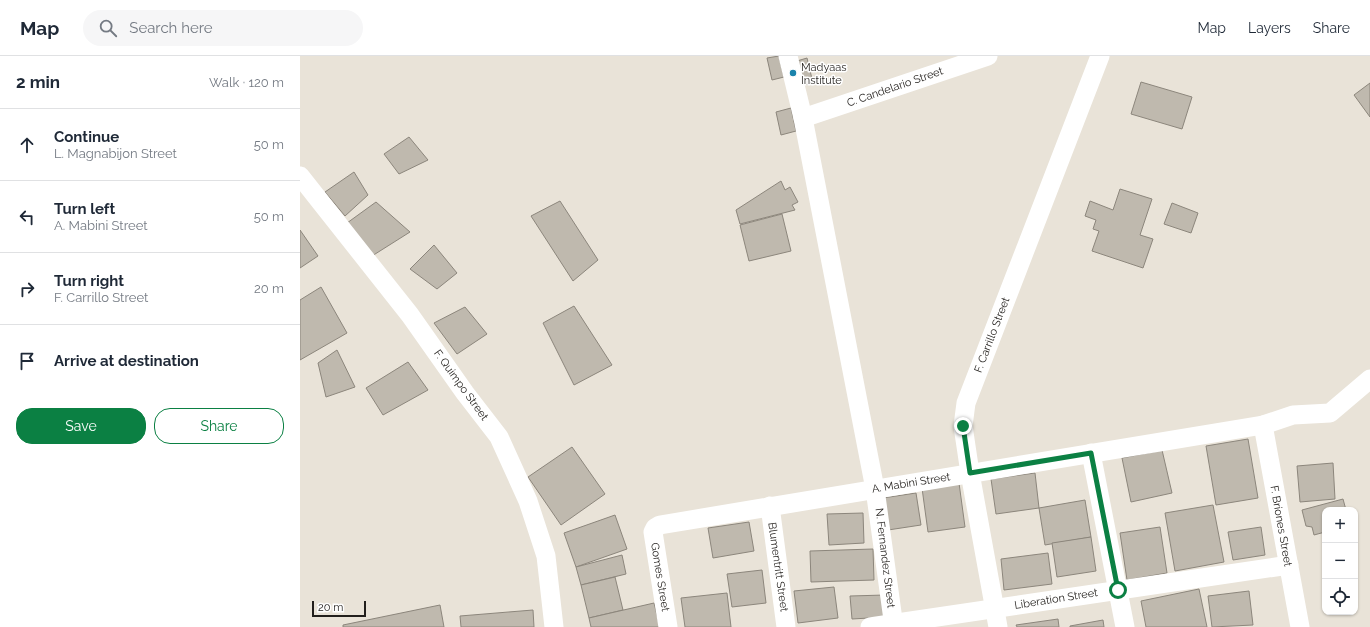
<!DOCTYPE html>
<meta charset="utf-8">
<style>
body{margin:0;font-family:Raleway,sans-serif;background:#f6f6f7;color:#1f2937}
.controls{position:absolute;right:12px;bottom:12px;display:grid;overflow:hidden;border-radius:8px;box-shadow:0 1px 3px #0004}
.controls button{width:36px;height:36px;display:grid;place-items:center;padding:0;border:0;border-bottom:1px solid #e0e1e3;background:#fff;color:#1f2937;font:20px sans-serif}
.scale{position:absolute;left:12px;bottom:10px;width:54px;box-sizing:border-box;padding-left:4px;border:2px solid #221f1c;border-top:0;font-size:11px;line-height:14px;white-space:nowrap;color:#221f1c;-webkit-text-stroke:3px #fff;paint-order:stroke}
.stop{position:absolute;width:12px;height:12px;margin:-9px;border:3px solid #0b8043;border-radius:50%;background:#fff}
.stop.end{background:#0b8043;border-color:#fff;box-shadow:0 1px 4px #0008}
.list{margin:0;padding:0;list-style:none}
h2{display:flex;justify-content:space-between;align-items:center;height:52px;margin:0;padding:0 16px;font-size:17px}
h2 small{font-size:13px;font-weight:400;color:#747a83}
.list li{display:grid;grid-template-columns:26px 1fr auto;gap:12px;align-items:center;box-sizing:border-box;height:72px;padding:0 16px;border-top:1px solid #e0e1e3}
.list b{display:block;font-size:15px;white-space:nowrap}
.list p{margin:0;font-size:13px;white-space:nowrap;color:#747a83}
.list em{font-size:13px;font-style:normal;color:#747a83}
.actions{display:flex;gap:8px;padding:12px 16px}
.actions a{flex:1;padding:9px 0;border:1px solid #0b8043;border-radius:16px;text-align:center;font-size:14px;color:#0b8043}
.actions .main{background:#0b8043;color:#fff}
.icon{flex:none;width:22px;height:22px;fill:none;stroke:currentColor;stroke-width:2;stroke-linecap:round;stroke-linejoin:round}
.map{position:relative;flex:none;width:1070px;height:571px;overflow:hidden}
header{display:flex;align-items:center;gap:24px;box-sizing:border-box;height:56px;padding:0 20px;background:#fff;border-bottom:1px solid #e0e1e3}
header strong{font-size:19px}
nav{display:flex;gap:22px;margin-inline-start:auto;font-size:14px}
.search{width:280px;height:36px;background:#f6f6f7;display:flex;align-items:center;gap:10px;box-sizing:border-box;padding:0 14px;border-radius:22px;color:#747a83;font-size:15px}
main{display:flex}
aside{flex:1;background:#fff}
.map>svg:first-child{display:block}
.building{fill:#bfb9ae;stroke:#8c867c}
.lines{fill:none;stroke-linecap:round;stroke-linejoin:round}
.minor{stroke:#fff;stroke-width:19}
.route{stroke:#0b8043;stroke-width:5}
.poi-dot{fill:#1a83ac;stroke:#fff;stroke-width:1.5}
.labels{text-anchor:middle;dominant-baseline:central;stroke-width:3;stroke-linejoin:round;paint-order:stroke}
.poi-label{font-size:11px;fill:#221f1c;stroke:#fff;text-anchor:start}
.street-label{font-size:11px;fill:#221f1c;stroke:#fff}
</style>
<header>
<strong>Map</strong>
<div class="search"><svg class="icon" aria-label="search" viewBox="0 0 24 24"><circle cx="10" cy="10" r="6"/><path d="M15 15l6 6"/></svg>Search here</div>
<nav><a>Map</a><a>Layers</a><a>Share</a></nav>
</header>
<main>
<aside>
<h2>2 min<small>Walk · 120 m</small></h2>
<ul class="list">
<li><svg class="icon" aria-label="ahead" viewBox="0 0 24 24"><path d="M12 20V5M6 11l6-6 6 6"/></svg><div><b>Continue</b><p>L. Magnabijon Street</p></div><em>50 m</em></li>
<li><svg class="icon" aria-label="left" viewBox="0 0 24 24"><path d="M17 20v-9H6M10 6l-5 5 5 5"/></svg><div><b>Turn left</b><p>A. Mabini Street</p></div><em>50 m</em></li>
<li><svg class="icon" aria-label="right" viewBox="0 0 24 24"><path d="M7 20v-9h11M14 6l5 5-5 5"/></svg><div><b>Turn right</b><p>F. Carrillo Street</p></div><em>20 m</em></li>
<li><svg class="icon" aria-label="arrive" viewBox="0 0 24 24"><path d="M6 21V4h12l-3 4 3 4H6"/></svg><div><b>Arrive at destination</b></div></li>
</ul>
<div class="actions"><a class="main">Save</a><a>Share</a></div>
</aside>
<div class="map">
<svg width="1070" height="571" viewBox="0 0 1070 571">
<rect width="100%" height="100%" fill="#e9e3d8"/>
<g class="building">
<polygon points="479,0 484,21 472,24 467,2"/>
<polygon points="507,2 513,27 503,29 497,5"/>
<polygon points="841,26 892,41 882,73 831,58"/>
<polygon points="1070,27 1070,61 1054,39"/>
<polygon points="491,52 496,75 481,79 476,56"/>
<polygon points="109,81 128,104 99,118 84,98"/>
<polygon points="54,116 68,139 45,160 25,136"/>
<polygon points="481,125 485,134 490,131 498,146 492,149 495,154 440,168 436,154"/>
<polygon points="820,133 852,143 840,179 853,183 843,212 792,195 799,175 793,173 796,164 785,160 790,145 813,154"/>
<polygon points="260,145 298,204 273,225 231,160"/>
<polygon points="76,146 110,176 72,200 47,167"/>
<polygon points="872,147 898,157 891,177 864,168"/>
<polygon points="482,158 491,195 449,205 440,169"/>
<polygon points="0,174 18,200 0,212"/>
<polygon points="134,189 157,217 137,233 110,213"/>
<polygon points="21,231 47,277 0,304 0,244"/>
<polygon points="274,250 312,309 274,329 243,267"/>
<polygon points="165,251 187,278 157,298 134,267"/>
<polygon points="37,294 55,331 26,341 18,307"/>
<polygon points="108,306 128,334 83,359 66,332"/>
<polygon points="948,383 958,442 916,449 906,390"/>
<polygon points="272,391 305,438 261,469 228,421"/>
<polygon points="862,394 872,437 831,446 822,402"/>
<polygon points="1033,407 1035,443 1000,446 997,410"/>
<polygon points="735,417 739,452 696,458 691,423"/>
<polygon points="659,427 665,471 628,476 622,432"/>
<polygon points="616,437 621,469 588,474 583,442"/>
<polygon points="1043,443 1046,454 1025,454 1025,476 1014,479 1012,471 1006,470 1002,454"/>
<polygon points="785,444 791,481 745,489 739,452"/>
<polygon points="913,449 924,506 875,515 865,457"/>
<polygon points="563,457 564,487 529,489 527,458"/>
<polygon points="315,459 327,493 276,511 264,477"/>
<polygon points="449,466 454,495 413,502 408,472"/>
<polygon points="860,471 867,517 827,524 820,477"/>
<polygon points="961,471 965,499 933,504 928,476"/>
<polygon points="791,481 796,515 757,521 752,487"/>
<polygon points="573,493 574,524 511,526 510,495"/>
<polygon points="748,497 752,528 704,534 701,503"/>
<polygon points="322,499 326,518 281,529 276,511"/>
<polygon points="462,514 466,547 432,551 427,518"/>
<polygon points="315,521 323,554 289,562 281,529"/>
<polygon points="534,531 538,562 498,567 494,535"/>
<polygon points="899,533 907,571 846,571 841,545"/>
<polygon points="949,535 953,569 912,571 908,540"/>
<polygon points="427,537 431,571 385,571 381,542"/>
<polygon points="585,539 586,561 552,563 550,540"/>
<polygon points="354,547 360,571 291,571 289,562"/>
<polygon points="140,549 144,571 43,571 43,569"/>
<polygon points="233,554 234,571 161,571 160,560"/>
<polygon points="758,563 759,571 717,571 716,569"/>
<polygon points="803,564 804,571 770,571 770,570"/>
</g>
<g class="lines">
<g class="minor">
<polyline points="488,0 503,62 575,433 594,571"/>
<polyline points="503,62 688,0"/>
<polyline points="0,120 110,259 165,337 199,381 228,445 246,500 254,571"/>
<polyline points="963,369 1000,571"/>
<polyline points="791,397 825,571"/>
<polyline points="470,450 486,571"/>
<polyline points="368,571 353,476 355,472 360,469 963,369 993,359 1030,357 1070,323"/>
<polyline points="570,571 989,509"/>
<polyline points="698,571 670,417 663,370 666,347 800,0"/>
</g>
</g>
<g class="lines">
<polyline class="route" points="663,370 670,417 791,397 818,534"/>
</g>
<circle class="poi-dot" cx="493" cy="17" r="4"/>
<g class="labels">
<g class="poi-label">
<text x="501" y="11">Madyaas<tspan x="501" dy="13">Institute</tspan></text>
</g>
<g class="street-label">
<text transform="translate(595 31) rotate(-19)">C. Candelario Street</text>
<text transform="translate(692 279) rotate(-69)">F. Carrillo Street</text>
<text transform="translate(161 329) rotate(54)">F. Quimpo Street</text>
<text transform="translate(611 427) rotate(-9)">A. Mabini Street</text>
<text transform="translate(981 470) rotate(80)">F. Briones Street</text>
<text transform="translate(585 502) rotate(83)">N. Fernandez Street</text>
<text transform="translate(478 511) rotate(82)">Blumentritt Street</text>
<text transform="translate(360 521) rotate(81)">Gomes Street</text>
<text transform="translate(756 543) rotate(-9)">Liberation Street</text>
</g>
</g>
</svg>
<div class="controls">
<button>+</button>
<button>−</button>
<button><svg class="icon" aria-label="locate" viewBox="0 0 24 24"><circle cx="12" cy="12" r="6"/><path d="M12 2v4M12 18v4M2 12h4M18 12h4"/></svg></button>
</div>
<div class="scale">20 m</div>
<div class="stop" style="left:818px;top:534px"></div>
<div class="stop end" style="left:663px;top:370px"></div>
</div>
</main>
